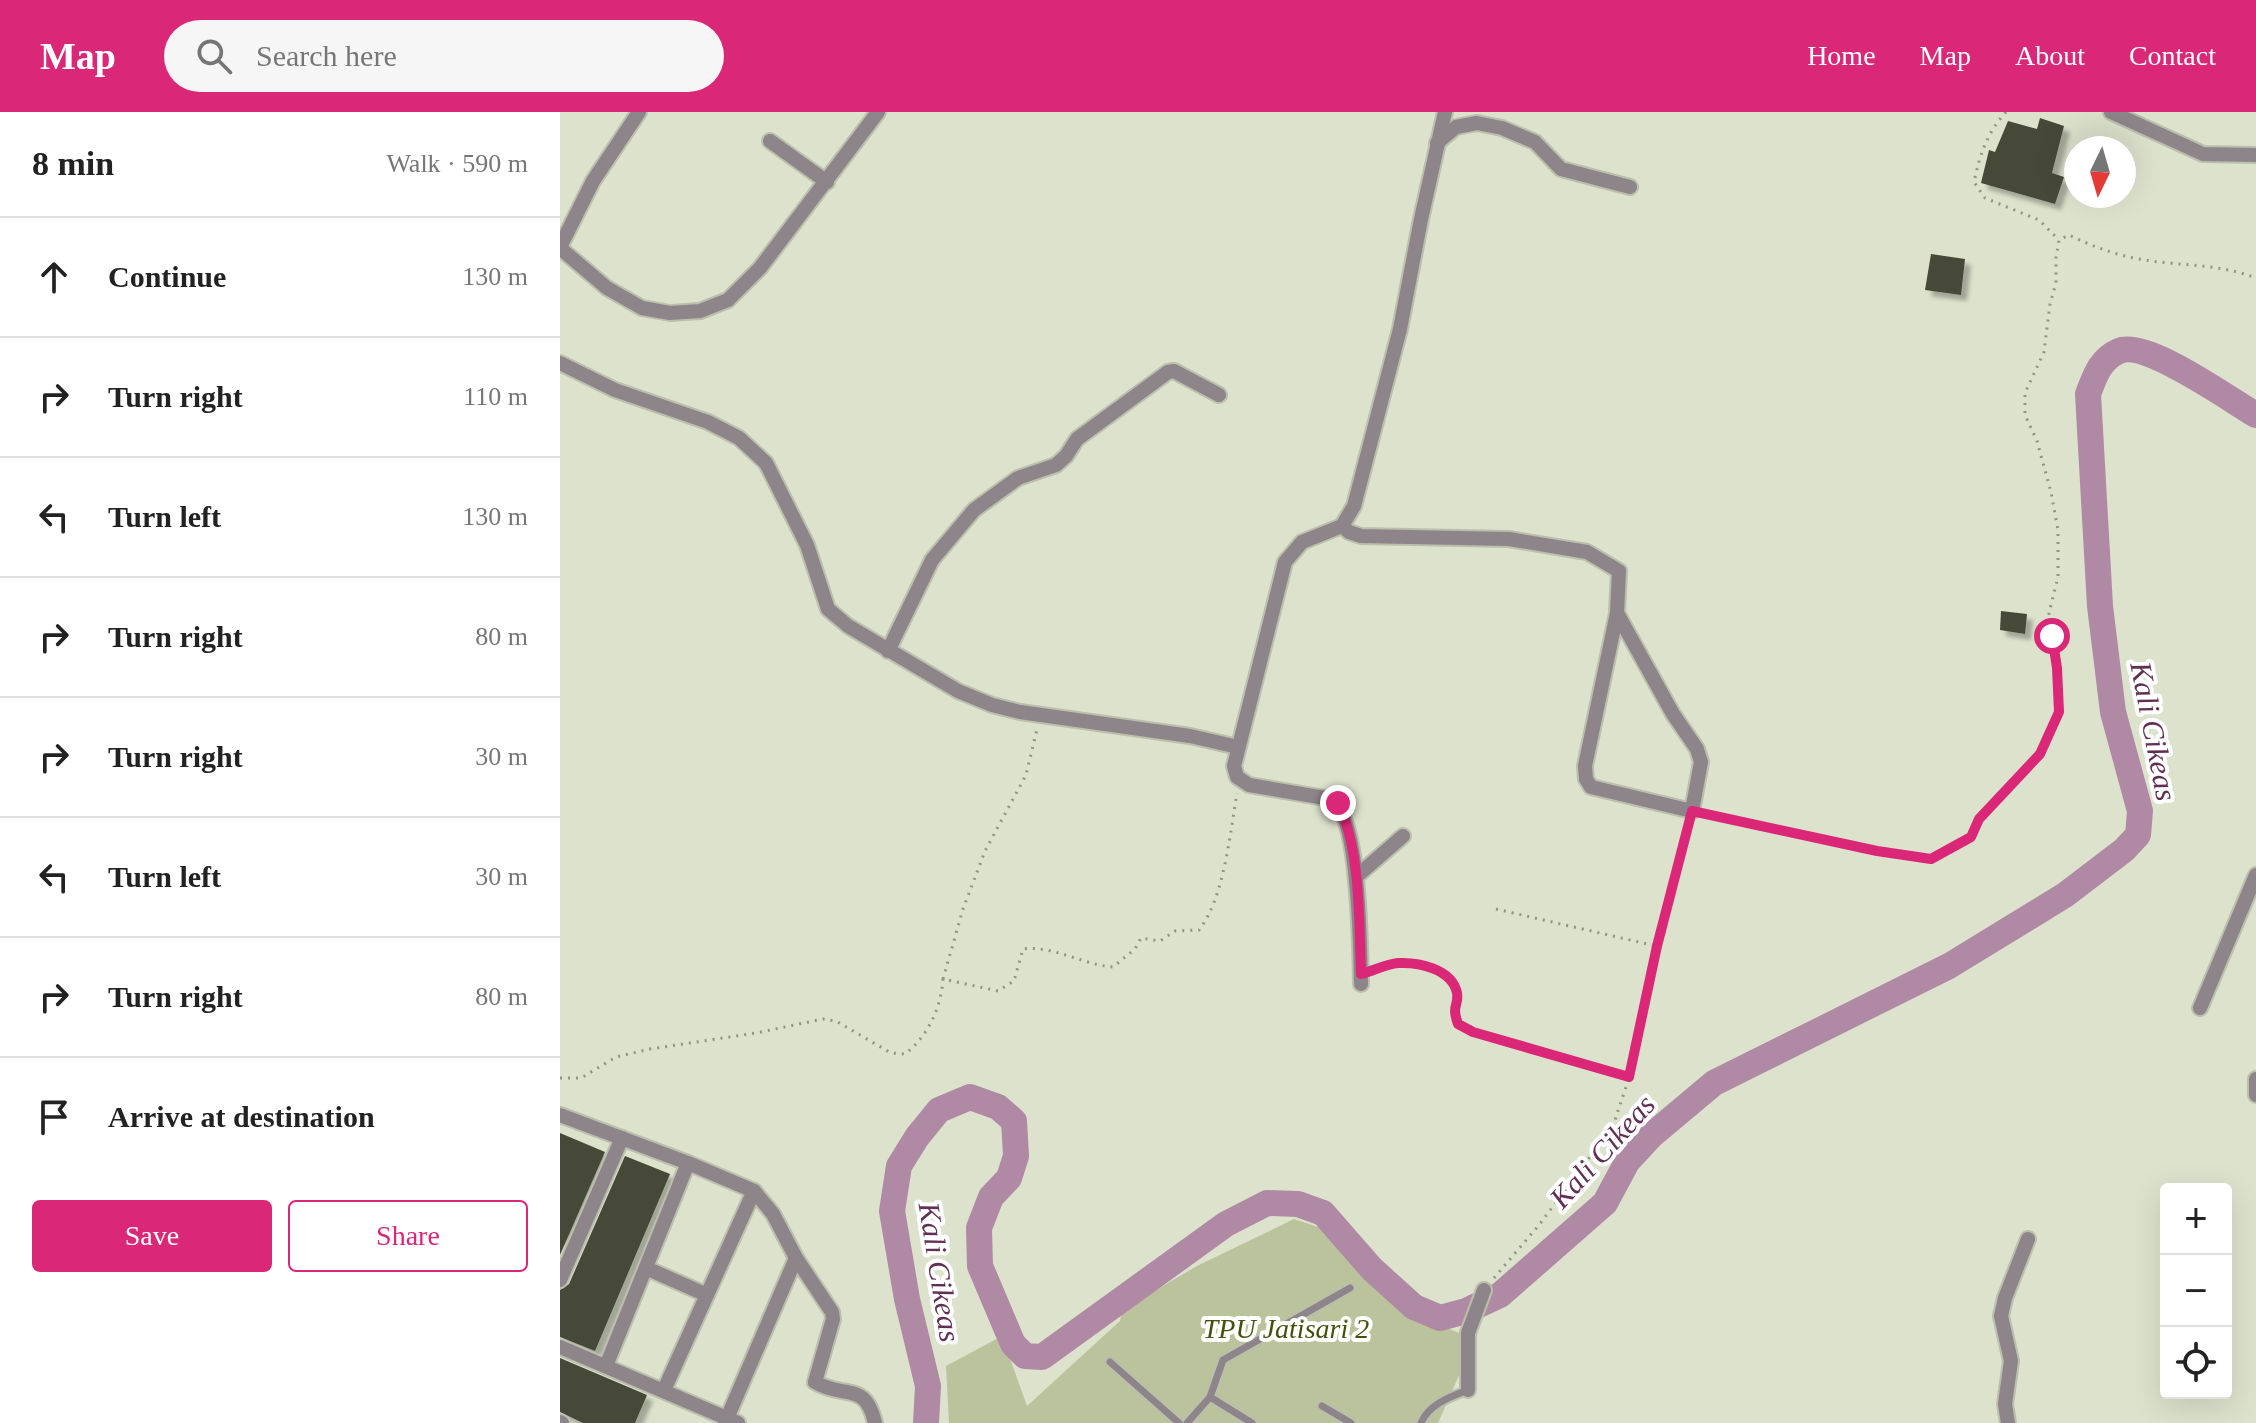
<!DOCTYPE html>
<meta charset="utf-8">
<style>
body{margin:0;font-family:"Times New Roman",serif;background:#f6f6f6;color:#222}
.controls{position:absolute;right:24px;bottom:24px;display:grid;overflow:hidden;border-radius:8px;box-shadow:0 8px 32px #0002}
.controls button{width:72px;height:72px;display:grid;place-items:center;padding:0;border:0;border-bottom:2px solid #e0e0e0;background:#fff;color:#222;font:40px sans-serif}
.compass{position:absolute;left:1504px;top:24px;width:72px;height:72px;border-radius:50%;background:#fff;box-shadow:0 8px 32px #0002;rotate:185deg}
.stop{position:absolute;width:24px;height:24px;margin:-18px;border:6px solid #db2777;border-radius:50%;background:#fff}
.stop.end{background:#db2777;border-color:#fff;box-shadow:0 2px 8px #0008}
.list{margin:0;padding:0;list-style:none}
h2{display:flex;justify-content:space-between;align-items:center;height:104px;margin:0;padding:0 32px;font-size:34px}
h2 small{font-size:26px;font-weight:400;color:#767676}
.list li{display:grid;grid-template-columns:52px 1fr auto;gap:24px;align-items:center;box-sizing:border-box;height:120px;padding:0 32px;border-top:2px solid #e0e0e0}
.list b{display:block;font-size:30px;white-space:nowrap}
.list em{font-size:26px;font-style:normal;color:#767676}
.actions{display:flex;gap:16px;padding:24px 32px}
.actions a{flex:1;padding:18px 0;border:2px solid #db2777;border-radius:8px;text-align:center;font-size:28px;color:#db2777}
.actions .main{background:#db2777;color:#fff}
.icon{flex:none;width:44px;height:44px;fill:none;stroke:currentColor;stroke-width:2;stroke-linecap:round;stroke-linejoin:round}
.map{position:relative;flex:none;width:1696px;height:1311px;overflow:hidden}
header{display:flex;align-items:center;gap:48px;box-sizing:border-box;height:112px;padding:0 40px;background:#db2777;color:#fff}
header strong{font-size:38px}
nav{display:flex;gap:44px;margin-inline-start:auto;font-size:28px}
.search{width:560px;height:72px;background:#f6f6f6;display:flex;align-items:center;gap:20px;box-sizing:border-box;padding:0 28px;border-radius:44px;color:#767676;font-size:30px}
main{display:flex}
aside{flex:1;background:#fff}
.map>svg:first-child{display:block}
.green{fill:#bac39c}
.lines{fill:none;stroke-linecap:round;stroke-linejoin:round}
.river{stroke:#b08aa4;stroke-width:26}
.building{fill:#464a39;filter:url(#shadow)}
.lane-casing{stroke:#bbbfac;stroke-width:11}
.street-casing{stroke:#bbbfac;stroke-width:18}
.path{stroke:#909484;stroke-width:3;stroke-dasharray:2 6;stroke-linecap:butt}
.lane{stroke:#8d858a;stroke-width:7}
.street{stroke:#8d858a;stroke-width:14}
.route{stroke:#db2777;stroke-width:10}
.labels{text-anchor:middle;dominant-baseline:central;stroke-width:8;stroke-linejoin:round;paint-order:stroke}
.park-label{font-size:28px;font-style:italic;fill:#45500c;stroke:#fff}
.water-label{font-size:30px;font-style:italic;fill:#612f53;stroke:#fff}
</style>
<header>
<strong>Map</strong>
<div class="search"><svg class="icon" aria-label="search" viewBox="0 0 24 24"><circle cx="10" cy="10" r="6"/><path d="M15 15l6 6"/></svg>Search here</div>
<nav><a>Home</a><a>Map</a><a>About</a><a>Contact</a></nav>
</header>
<main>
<aside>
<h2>8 min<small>Walk · 590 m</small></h2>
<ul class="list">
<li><svg class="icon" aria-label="ahead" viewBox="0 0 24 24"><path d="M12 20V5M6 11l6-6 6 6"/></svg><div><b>Continue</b></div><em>130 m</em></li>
<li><svg class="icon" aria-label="right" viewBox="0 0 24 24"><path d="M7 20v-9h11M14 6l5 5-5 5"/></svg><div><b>Turn right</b></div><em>110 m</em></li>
<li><svg class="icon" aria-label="left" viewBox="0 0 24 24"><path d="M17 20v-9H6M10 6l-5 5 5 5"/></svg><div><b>Turn left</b></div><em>130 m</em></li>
<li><svg class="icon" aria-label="right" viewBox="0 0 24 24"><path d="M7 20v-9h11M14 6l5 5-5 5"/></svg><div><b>Turn right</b></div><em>80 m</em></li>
<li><svg class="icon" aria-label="right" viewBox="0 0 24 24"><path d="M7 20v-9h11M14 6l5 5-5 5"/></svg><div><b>Turn right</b></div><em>30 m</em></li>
<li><svg class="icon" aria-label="left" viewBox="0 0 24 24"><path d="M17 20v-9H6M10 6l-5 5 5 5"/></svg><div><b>Turn left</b></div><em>30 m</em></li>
<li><svg class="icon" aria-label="right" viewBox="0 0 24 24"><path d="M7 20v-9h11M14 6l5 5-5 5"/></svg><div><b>Turn right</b></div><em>80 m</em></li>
<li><svg class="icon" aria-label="arrive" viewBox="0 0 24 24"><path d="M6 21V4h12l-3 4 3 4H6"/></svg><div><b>Arrive at destination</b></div></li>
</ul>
<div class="actions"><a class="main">Save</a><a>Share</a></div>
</aside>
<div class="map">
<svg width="1696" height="1311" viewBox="0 0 1696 1311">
<defs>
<filter id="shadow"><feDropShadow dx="6" dy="6" stdDeviation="2" flood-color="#0004"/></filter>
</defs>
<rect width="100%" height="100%" fill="#dde2cd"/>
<polygon class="green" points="734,1107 770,1119 843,1199 915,1227 878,1311 389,1311 386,1254 442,1224 467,1294 560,1209 562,1198 637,1154"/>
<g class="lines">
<path class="river" d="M366,1311L368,1274L347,1187L332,1099L339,1054L357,1025L379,998L410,985L438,995L454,1009L456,1044L449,1066L431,1085L419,1116L420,1154L453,1232L465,1244L482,1245L666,1112L707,1091L738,1092L763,1101L812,1157L854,1195L880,1206L906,1199L940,1183L1045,1091L1067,1050L1092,1023L1154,971L1389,854L1505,783L1564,738L1578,723L1580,699L1553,600L1540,494L1528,282C1535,264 1540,247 1559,239C1586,227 1670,288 1696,303"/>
</g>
<g class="building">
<polygon points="1480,6 1504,14 1492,61 1504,65 1495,92 1421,71 1429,38 1435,40 1448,9 1477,17"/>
<polygon points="1371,142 1405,147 1401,183 1365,178"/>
<polygon points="1441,499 1467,502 1465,522 1440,518"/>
<polygon points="0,1021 45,1040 0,1143"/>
<polygon points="65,1044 110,1062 35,1239 0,1225 0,1178 9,1172"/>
<polygon points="0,1246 87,1283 75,1311 23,1311 0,1300"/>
</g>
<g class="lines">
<defs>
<g id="lane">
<polyline points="550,1250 619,1311"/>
<polyline points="650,1285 663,1248 790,1176"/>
<polyline points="762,1294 791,1311"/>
<polyline points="627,1311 650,1285 692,1311"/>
<path d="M861,1311C869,1292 890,1285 908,1278"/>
</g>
<g id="street">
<polyline points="1551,0 1643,42 1696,43"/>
<polyline points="210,29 267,70"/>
<polyline points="877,31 896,15 917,11 942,16 975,30 1001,57 1070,75"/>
<polyline points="0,135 33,69 79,0"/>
<polyline points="0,136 47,176 82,196 110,201 140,199 168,188 200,156 318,0"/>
<polyline points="0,251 55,278 148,310 179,326 206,351 247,433 268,497 288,514 398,579 432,593 460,600 630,624 678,635"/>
<polyline points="782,414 789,420 801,424 949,427 1027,440 1059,459 1057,501 1025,654 1026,667 1031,675 1132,699 1141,650 1137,637 1113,602 1057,501"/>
<polyline points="328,539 372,448 414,398 458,366 496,353 506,344 517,327 608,260 614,259 659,283"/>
<polyline points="797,764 843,724"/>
<path d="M801,872C800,837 800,703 771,687L689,673L677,665L674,654L725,450L742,430L782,414L794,394L840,217L861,107L885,0"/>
<polyline points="1640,896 1696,763"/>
<polyline points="1696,967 1696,983"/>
<path d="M0,1003L128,1051L194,1079L213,1102L236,1146L272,1200L273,1207L255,1270C285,1288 305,1268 315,1311"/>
<polyline points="86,1156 147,1183"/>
<polyline points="0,1168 62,1026"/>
<polyline points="0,1235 178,1311"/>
<polyline points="46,1254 128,1051"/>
<polyline points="104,1278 194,1079"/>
<polyline points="908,1278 908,1221 924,1178"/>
<polyline points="0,1310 2,1311"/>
<polyline points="165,1311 236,1146"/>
<polyline points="1448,1311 1445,1292 1451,1249 1441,1204 1445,1186 1468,1127"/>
</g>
</defs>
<use href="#lane" class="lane-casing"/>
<use href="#street" class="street-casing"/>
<g class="path">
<path d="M1446,0C1427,21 1420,42 1414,70L1425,86L1479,108L1499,128"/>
<path d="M1146,702L1317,739L1371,747L1411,725L1419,707L1444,683L1480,642L1499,600L1497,556L1489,501L1498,465V418L1491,380L1477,329L1465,303V281L1484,240L1490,192L1496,171V146L1499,128L1509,123C1534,135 1558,144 1585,148C1622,154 1661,152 1696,166"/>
<polyline points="936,797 1096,834"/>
<path d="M812,859C820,856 829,853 838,852C859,850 892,856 896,881C899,893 891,894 898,912L913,920L1067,965"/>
<polyline points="383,867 403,797 425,739 466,663 477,617"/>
<path d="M0,966H21L56,945L90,937L196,921L263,907L276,909L331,941L345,942C368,924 381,896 383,867L438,879L454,869L463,837C493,833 523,853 553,855L575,837L581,826L600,829L615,819L639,818C664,786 670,722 677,681"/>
<polyline points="934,1166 979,1113 1053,1014 1067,972 1097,834 1129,713"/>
</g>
<use href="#lane" class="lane"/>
<use href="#street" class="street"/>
</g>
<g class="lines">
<path class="route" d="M778,691C801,737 799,811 801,862C813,859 826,852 838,851C859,850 892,857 897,881C899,894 891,893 898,912L913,920L1069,965L1097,834L1132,699L1317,739L1371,747L1411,725L1419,707L1480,642L1499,600L1497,556L1492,524"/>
</g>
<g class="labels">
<g class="park-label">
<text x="726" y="1216">TPU Jatisari 2</text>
</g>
<g class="water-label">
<text transform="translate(1594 619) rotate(79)">Kali Cikeas</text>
<text transform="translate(1042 1039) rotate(-48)">Kali Cikeas</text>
<text transform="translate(380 1160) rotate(81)">Kali Cikeas</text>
</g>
</g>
</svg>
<div class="controls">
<button>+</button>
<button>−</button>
<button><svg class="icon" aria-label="locate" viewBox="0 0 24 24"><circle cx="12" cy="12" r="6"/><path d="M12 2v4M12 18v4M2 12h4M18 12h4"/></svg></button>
</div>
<svg class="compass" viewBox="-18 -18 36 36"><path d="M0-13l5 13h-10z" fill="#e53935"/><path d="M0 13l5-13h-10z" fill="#767676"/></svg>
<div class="stop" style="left:1492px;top:524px"></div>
<div class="stop end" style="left:778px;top:691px"></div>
</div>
</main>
